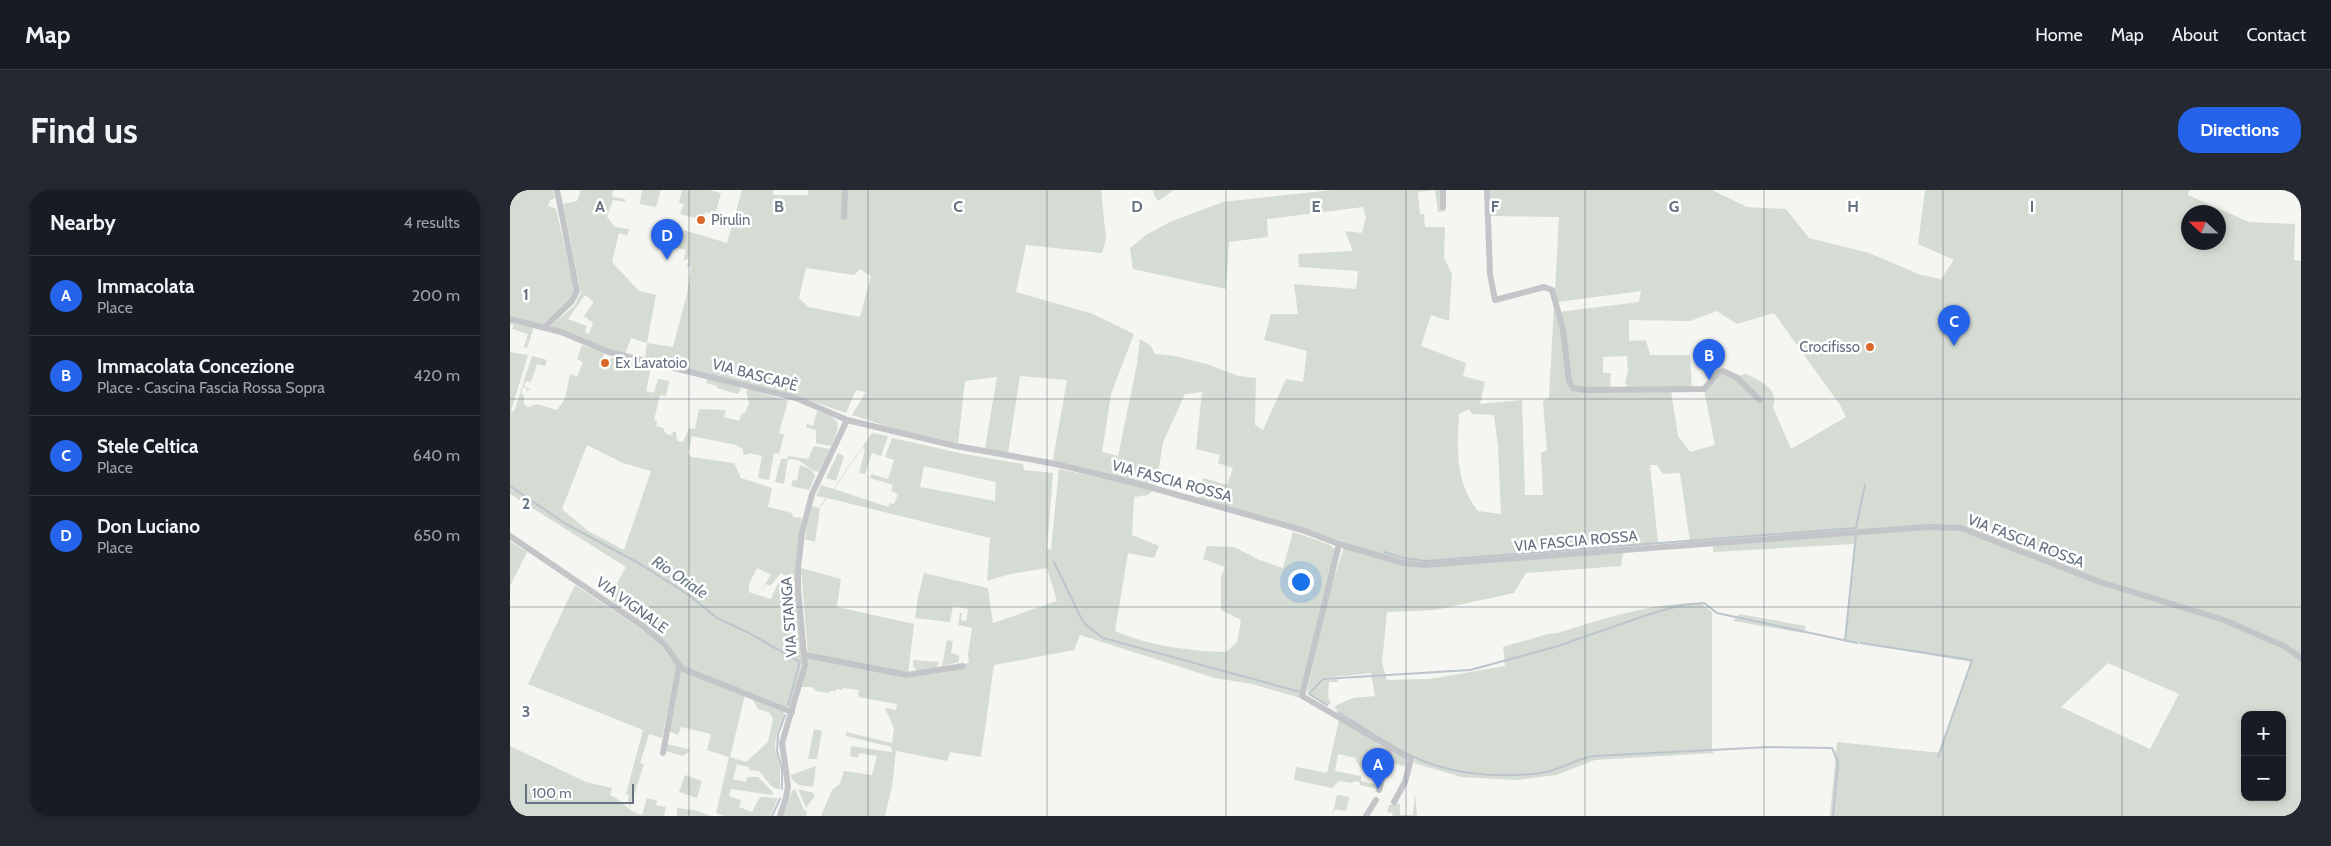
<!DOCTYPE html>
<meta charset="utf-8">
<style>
body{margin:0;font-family:Cabin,sans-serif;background:#242831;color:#f1f3f6}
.controls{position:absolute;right:15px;bottom:15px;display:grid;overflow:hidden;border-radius:10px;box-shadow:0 2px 8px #0003}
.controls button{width:45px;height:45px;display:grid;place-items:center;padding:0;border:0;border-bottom:1px solid #363941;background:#171b24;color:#f1f3f6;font:25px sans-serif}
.compass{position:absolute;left:1671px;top:15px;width:45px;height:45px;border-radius:50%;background:#171b24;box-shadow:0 2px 8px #0003;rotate:292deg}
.scale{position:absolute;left:15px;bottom:12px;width:109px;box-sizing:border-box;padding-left:5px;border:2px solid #657281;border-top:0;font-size:14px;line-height:18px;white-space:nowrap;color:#657281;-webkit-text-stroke:4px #fff;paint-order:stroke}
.you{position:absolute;left:790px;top:391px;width:18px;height:18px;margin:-12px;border:4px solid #fff;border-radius:50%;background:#1a73e8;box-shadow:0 0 0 8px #1a73e833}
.badge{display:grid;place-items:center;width:32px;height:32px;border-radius:50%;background:#2563eb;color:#fff;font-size:16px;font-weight:700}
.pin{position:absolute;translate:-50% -41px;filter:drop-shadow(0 1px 2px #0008)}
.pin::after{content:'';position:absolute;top:26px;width:18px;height:15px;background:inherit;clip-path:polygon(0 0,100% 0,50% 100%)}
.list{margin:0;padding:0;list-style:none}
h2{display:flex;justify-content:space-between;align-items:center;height:65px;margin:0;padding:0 20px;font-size:21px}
h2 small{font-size:16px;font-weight:400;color:#9ea1a6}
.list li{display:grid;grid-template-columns:32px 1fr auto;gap:15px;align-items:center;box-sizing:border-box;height:80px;padding:0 20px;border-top:1px solid #363941}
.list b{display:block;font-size:19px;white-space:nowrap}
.list p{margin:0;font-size:16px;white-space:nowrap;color:#9ea1a6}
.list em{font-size:16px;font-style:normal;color:#9ea1a6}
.map{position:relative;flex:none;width:1791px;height:626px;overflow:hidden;border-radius:20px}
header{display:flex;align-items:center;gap:30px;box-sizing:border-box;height:70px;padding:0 25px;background:#171b24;border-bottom:1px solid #363941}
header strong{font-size:24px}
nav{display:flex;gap:28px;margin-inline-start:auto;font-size:18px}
.intro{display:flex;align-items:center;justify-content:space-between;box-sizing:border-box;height:120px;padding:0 30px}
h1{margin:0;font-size:35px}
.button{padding:12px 22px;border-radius:20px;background:#2563eb;color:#fff;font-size:18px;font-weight:700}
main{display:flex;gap:30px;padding:0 30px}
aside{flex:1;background:#171b24;border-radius:20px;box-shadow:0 2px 8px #0003}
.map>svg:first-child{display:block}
.green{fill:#d5dcd3;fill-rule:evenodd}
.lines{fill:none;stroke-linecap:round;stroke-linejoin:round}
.stream{stroke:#bcc5cb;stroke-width:2}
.minor{stroke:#c3c5c9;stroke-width:6}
.grid{fill:none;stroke:#657281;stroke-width:1;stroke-opacity:0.55}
.poi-dot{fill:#da682c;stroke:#fff;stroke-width:2}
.labels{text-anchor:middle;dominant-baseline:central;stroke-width:5;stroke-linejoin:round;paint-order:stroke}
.poi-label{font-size:15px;fill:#657281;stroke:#fff;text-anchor:start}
.street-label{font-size:15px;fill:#657281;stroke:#fff}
.water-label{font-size:16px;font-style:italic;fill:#667985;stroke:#fff}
.grid-label{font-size:16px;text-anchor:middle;font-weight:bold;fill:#657281;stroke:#fff;stroke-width:5;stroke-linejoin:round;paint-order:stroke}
</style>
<header>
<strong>Map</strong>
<nav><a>Home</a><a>Map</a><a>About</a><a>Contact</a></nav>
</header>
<div class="intro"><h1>Find us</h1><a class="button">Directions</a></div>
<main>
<aside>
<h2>Nearby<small>4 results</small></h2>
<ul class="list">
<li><span class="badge">A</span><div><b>Immacolata</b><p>Place</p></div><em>200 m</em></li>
<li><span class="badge">B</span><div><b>Immacolata Concezione</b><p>Place · Cascina Fascia Rossa Sopra</p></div><em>420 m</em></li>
<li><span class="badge">C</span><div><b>Stele Celtica</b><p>Place</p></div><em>640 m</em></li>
<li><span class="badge">D</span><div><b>Don Luciano</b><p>Place</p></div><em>650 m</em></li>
</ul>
</aside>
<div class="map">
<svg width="1791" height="626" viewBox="0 0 1791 626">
<rect width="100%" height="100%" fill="#f5f5f1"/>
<g class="green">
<polygon points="0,0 43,0 45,8 40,10 38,16 46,19 65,100 60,111 32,136 0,126"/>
<path d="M71,0H103L102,7L115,9V12L103,10L97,27L105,37L119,39L117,46L109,43L102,72L129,101L146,105L137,153L163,157L177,104L181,77L177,76L179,68L174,71L176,60L164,57L170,39L217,53L232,0H263V5H298V0H591L596,49L592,63L516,55L506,102L583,124L624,144L601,204L592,262L608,266L627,174L630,149L641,156L645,164L665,166L700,175L728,186L746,188L745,235L753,240L776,189L793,192L797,161L754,150L761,124H788L784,94L846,99L848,81L789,77L788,64L843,61L835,41L852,43L856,27L853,17L757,29L758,47L719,52L716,99L623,79L620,58L636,45L660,32L713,12L822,0H934L935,21L928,22L925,0L908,2L910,24H914L915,37H935L934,68L942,84L939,131L921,125L911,156L956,173L953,186L975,192L970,214L1012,210L1015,305H1033L1031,263L1037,260L1033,212L1039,207L1044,116L1051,140L1061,200L1161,201L1168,246L1180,262L1205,255L1194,200L1213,182L1226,186L1236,184C1249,190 1270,199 1263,217L1281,259L1336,227L1330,215L1264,123L1227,134L1207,121L1180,131L1119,130V151L1136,150L1140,165H1180L1182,199L1118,197L1115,192L1118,182L1117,166L1093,167V183H1101L1100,197H1067L1061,191L1049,122L1129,112L1131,101L1047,112L1045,102L1049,27L981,26L980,0H1202L1237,17L1276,19L1299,48L1359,63L1411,85L1431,89L1444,70L1408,54L1415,0H1679L1678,5L1739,32L1785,34L1784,70L1791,71V626H1320L1327,552L1430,563L1462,472L1334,451L1344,354L1203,362V354L1346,340L1180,352L1170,283L1153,284L1147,275H1140L1148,353L914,372L894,371L867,364L793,338L689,309L693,288L717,295L723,278L708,273L710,265L686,259L692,202L675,204L653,252L646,297L543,270L557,190L510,186L498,263L475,258L487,187L455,191L448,253L379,237L342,225L356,202L346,200L336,223L275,202L135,168L137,153L121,148L114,167L43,140L42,135L64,116L71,103L53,14L67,11ZM1678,22H1708V52H1678ZM296,78L344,85L350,79L361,86L350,127L298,117L289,108ZM75,105L84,112L74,126L83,133L79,144L75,142L77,136L58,129ZM959,219L962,224L984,225L988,257L991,324L968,321C945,291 947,260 949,224ZM1598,473L1669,504L1640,559L1551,517ZM1735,525H1772V607H1735Z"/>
<polygon points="132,0 151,0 146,17 130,14"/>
<polygon points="172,0 199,0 211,3 205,25 195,22 193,30 170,24 174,14 169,13"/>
<polygon points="643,0 664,0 648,11 644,5"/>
<polygon points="0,131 24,137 17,158 14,157 18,144 2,139 4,135 0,134"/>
<path d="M72,155L93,162L94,165L89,177L96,180L101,168L107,167L141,178L136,201L144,203L148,189L159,191L156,206L150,205L144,230L147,231L146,236L153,238L156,244L162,245L163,242H166L167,251L173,252L179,238L185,239L189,219L216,220L214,227L229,231L232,224L235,223L239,214L236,201L238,199L278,211L269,243L274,245L269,264L264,263L259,290L248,288L252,266L239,263L238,265L233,264V259L226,255L182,246L178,263L181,267L224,273L231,288L262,298L258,317L282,323L283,327L292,328L290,346L298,334L302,316L309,318L316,308L306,306L311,295L323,299L362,243L378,246L371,266L362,263L355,284L349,283L355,260L353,257L324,299L378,317L380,313L384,314L388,304L381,301L383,295L360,288L361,284L378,289L384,270L375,267L382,248L454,264L513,274L514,280L543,283L537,359H541L549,279L632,297L642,301L638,305L624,307L622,345L649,356L644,368L618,363L605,441C640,456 678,461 716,462L727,452L731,430L711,420V387L715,377L693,369L697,356L724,357L749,370L773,378L783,342L818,354L825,359L790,508L742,494L705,488L570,445L564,460L484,475L471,567L440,562L437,571L386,561L382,596L375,626H311L322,600L330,594L334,581L362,585L367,566L349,563L348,568L340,566L341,556L382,562L381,557L336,546V542L382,553L384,538L375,518L386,520L387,514L348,507L349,500L333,498V500L326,499V501H320L319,503L306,501L302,497H292L298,467L399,488L455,478V474L459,472L458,464L462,438L448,435L450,423H452L451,430L456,431L458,419L443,416L440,432L405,428L408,407L414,383L478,398L483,433L547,411L537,378L500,384L477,391L480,348L317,308L310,318L305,352L295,349L297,336L289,347L285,391L271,383L260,396L256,394L248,405L261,409L269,391L285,400L290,428L292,471L282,516L278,517L173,477C155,447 127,428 99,408L116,377L0,304V162L18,165L1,221L4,222L22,166L37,170L35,176L27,174L21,192L16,191L14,196L20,199L16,202L17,198L13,197L11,204L14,205V214L18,217L27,214L47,220L55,209L60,184L67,187L73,172L67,169ZM77,255L113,273L141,281L114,360L78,341L52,319ZM414,276L486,292L485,311L410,297ZM247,378L261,385L248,405L239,402V394Z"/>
<polygon points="198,187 230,197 231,200 227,204 207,198 207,196 196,193"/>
<path d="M307,221C332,230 332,233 321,256L306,253V240L296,237L297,234L303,236Z"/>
<polygon points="304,256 320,259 309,281 306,282 288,270 278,269 274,294 265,292 271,269 277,269 278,266 298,269"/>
<polygon points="328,263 334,266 326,291 316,288"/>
<polygon points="290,275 302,280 305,286 299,300 281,296 283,290 287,291"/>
<polygon points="0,351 17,362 0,396"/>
<path d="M834,357L892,375L1113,361L1111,376L1016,383L1004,403L925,420L877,422L872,473L877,490L920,489L995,476L993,457L1038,444L1048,443C1095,428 1141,413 1190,413L1202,422V559L1204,563L1085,570L1046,585L1007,590L951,587L904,573L905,569L825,519V516L843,508L865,506L861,483L812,488L799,503L797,502L818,407Z"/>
<polygon points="291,378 331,389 327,417 404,434 398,484 298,465"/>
<polygon points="65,395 146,449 166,476 152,548 139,544 130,573 134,574 120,618 118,612 119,605 116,604 133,540 18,494"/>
<polygon points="1229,424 1296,436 1293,443 1223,431"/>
<polygon points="437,450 443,451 441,463 449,465 449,472 432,476"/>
<polygon points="403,470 429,472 426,478 406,481 405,477 403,477"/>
<polygon points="173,481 235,505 220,567 236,572 258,552 263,529 260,523 248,519 242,508 275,521 266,546 265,558 270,577 270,600 262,597 249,581 239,580 239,577 227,574 223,589 236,592 237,587 248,587 263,602 262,605 221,599 219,606 231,610 229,617 242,622 250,607 268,608 260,626 214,626 206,623 219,567 197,560 201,544 171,537 168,545 159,541 170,482"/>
<polygon points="828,489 828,492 819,492 818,507 821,513 817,515 800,505 813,490"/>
<polygon points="829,530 874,556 877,561 873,577 857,574 854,576 853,581 846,571 846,568 828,564 825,581 851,586 851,591 864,594 868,599 850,595 850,592 843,591 843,593 829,591 822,598 784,590 786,577 817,583"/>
<polygon points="304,539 312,541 307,569 298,569"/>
<polygon points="157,554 181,560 173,566 156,561"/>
<path d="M0,556L76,592L102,598L100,605C113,610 117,621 132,625L137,608L147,611L146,615L156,617L154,626H0Z"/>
<polygon points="883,561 898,571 898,577 878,572"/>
<polygon points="306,576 303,597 288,595 281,588 281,585"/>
<polygon points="175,585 192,591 187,608 169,602"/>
<polygon points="285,599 294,620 297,621 296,626 273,626 282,601"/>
<polygon points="288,599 304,603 304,607 296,618"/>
<polygon points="905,603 907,626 882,626 883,623 877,622 879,615 890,614 890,625 903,625"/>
<polygon points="827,605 839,607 836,621 825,619 822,626"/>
<polygon points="167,618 185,620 201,626 167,626"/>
</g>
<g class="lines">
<g class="stream">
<polyline points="0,296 56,334 132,375 180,406 207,428 237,442 290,472 278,515"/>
<polyline points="874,362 894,368 915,371 1346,338 1355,295"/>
<polyline points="544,372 571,428 576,435 593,448 790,502"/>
<polyline points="1335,451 1346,345"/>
<polyline points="1351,453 1462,470 1428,567"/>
<polyline points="817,515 799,504 813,489 960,480 1045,457 1140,424 1172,415 1194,413 1207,423 1347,453"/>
<path d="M828,522C853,537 878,555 904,567C942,585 989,588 1031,583C1050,581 1065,568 1085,566L1259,557L1322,558L1328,572L1323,626"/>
<polyline points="272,599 272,579 267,561 268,544 275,525"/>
<polyline points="262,626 270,609"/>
</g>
<g class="minor">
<polyline points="933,0 933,17"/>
<polyline points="977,0 980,84 985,110 1034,97 1042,100 1053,139 1059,191 1063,198 1075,200 1194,199 1208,183 1213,181 1226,187 1250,210"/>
<polyline points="334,27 335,0"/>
<polyline points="0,129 51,142 99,162 286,208 337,230 446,256 546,274 632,295 792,340 829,354 893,373 913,375 1418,337 1451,338 1590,392 1714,430 1774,456 1791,468"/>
<polyline points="35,137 62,111 67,101 47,0"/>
<polyline points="0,346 134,437 155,455 171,478 282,522"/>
<polyline points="829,354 792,506 901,569 895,592 884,612"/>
<polyline points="295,465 397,485 453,476"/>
<polyline points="153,563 169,475"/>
<polyline points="869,600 879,564 878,555"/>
<polyline points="270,626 276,608 278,596 272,553 295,475 288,399 288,378 292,343 302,304 337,230"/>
<polyline points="856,626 866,610"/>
</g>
</g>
<path class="grid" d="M179,0V626M358,0V626M537,0V626M716,0V626M896,0V626M1075,0V626M1254,0V626M1433,0V626M1612,0V626M0,209H1791M0,417H1791"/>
<g class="poi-dot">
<circle cx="191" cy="30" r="5"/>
<circle cx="1360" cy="157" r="5"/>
<circle cx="95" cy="173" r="5"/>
</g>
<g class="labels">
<g class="poi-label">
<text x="201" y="30">Pirulin</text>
<text x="1350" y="157" text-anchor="end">Crocifisso</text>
<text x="105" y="173">Ex Lavatoio</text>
</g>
<g class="street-label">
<text transform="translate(245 185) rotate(15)">VIA BASCAPÈ</text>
<text transform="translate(662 291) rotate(15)">VIA FASCIA ROSSA</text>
<text transform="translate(1066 351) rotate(-5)">VIA FASCIA ROSSA</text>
<text transform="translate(1516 351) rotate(21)">VIA FASCIA ROSSA</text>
<text transform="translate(122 415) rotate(36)">VIA VIGNALE</text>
<text transform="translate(279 427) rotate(-94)">VIA STANGA</text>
</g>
<g class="water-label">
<text transform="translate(170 387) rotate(34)">Rio Oriale</text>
</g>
</g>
<g class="grid-label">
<text x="90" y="22">A</text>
<text x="269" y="22">B</text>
<text x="448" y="22">C</text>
<text x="627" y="22">D</text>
<text x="806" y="22">E</text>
<text x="985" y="22">F</text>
<text x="1164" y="22">G</text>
<text x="1343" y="22">H</text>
<text x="1522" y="22">I</text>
<text x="16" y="110">1</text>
<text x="16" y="319">2</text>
<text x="16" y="527">3</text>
</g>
</svg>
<div class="controls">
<button>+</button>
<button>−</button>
</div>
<svg class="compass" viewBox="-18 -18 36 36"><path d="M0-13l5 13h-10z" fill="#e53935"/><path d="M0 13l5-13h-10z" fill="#9ea1a6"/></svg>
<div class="scale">100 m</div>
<div class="you"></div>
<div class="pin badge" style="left:868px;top:599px">A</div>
<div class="pin badge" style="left:1199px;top:190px">B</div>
<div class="pin badge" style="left:1444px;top:156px">C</div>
<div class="pin badge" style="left:157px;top:70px">D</div>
</div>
</main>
